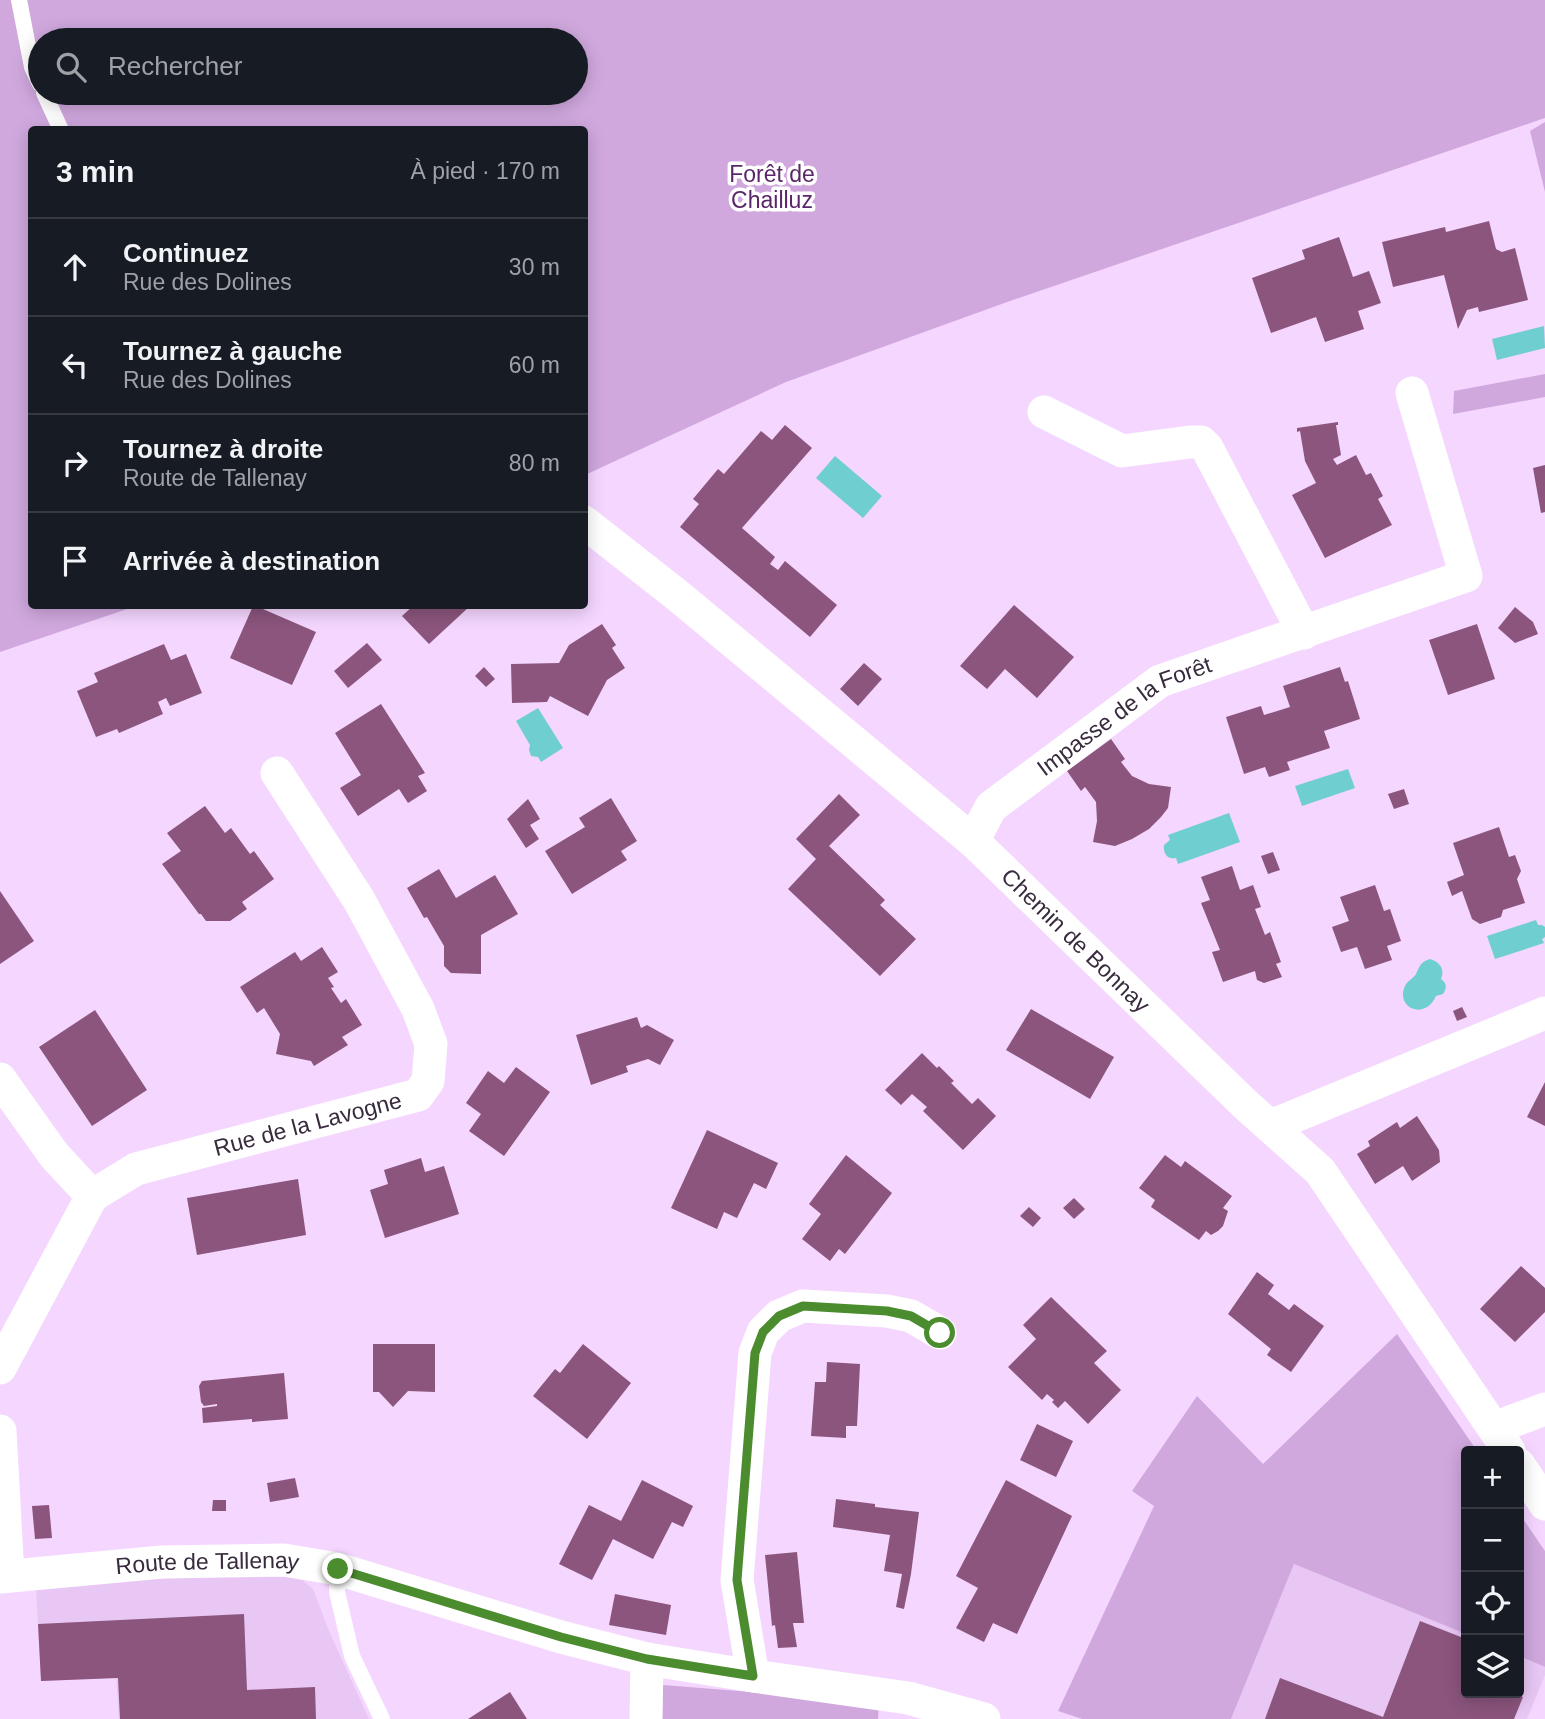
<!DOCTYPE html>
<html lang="fr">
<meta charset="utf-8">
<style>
body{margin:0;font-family:Helvetica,sans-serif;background:#242831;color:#f1f3f6}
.controls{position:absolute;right:21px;bottom:21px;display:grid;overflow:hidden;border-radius:7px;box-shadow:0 4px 18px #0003}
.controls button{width:63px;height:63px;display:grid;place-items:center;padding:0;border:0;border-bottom:2px solid #363941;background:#171b24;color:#f1f3f6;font:35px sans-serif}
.stop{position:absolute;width:21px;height:21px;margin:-16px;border:5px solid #4b8c2f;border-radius:50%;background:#fff}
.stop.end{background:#4b8c2f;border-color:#fff;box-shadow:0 2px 7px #0008}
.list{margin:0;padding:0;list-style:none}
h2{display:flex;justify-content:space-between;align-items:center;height:91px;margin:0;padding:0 28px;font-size:30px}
h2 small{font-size:23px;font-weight:400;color:#9ea1a6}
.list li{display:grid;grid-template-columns:46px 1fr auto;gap:21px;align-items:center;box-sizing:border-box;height:98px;padding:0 28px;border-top:2px solid #363941}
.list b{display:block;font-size:26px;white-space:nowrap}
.list p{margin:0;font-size:23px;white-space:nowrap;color:#9ea1a6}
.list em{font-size:23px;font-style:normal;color:#9ea1a6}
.icon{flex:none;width:38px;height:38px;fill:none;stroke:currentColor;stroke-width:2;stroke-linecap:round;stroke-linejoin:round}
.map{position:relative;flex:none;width:1545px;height:1719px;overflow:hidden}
.search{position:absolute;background:#171b24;box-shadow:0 4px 18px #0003;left:28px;top:28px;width:560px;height:77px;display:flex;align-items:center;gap:18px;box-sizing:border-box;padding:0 24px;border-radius:38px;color:#9ea1a6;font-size:26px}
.panel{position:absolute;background:#171b24;box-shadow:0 4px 18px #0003;left:28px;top:126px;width:560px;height:483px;border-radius:7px}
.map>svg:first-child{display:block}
.built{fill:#e8c7f4}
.green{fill:#d0a8de;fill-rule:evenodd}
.water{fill:#6fced0}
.building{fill:#8b557d}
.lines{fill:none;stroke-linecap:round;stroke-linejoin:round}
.lane{stroke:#fff;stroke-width:16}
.street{stroke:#fff;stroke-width:33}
.route{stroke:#4b8c2f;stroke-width:9}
.labels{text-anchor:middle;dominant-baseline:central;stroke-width:7;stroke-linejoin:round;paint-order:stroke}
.park-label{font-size:23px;fill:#5a276a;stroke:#fff}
.street-label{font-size:23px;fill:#392b3e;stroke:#fff}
</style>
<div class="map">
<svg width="1545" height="1719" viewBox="0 0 1545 1719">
<rect width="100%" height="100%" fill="#f5d6ff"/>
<g class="built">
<polygon points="1294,1564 1466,1634 1466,1693 1519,1693 1519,1656 1545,1667 1545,1675 1527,1719 1231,1719"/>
<polygon points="259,1576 287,1577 302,1580 313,1589 329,1631 369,1719 119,1719 116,1677 41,1681 36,1588 80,1581"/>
</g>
<g class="green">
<path d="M0,0H1545V118L1010,301L786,382L585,475L584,130H32V606H136L0,652ZM40,40H576V93H40Z"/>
<polygon points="1545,122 1545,192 1530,131"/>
<polygon points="1545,374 1545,397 1453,414 1454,391"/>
<polygon points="1397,1334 1477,1451 1466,1451 1466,1634 1294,1564 1231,1719 1082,1719 1058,1711 1154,1506 1132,1491 1197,1396 1263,1464"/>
<polygon points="1519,1513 1545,1551 1545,1667 1519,1656"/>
<polygon points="663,1685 879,1702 878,1719 662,1719"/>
</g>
<g class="water">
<polygon points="1544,326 1545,348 1497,360 1492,339"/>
<polygon points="835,456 882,496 863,518 816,478"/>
<polygon points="538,708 563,748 541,762 538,757 531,756 529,750 530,745 516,721"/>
<polygon points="1348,769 1355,788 1302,806 1295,786"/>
<path d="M1229,813L1240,842L1178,864L1176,858C1167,860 1163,853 1164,845L1170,840L1168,835Z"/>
<polygon points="1536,920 1538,925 1542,925 1545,927 1545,937 1542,939 1544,943 1495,959 1487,936"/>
<path d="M1430,959C1440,962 1445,969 1441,979C1447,983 1447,988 1443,994L1436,996C1425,1021 1395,1008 1405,986C1407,981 1413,979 1416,974C1420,966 1420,962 1430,959Z"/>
</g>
<g class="building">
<polygon points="1489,221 1496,249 1502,252 1515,248 1528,300 1479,312 1478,307 1467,310 1458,329 1444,275 1393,287 1382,242 1445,227 1446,232"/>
<polygon points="1339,237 1353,277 1369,271 1381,303 1358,311 1364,329 1325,342 1316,317 1271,333 1252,278 1305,259 1302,250"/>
<polygon points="1338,422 1338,425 1336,425 1341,455 1333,459 1337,465 1356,455 1366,475 1371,473 1383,496 1378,499 1392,525 1325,558 1292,495 1316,483 1305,461 1300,431 1297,432 1297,428"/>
<polygon points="785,425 812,448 742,528 775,557 770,564 778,570 785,561 837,605 810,637 680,527 699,504 693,499 718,469 724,474 761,431 772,440"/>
<polygon points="1545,465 1545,512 1541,513 1533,468"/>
<polygon points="1014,605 1074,657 1037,698 1005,669 987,689 960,666"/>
<polygon points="253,606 256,606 316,632 292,685 230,658"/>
<polygon points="413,606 470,606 429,644 402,616"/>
<polygon points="1515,607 1533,622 1538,634 1515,643 1498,628"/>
<polygon points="602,624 616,645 612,648 625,668 607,680 588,716 550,696 547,702 512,703 511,664 559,663 569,645"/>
<polygon points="1477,624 1495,679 1448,695 1429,640"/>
<polygon points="367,643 382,660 348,688 334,671"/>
<polygon points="164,644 171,660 186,654 202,693 170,706 166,698 158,702 163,714 119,733 117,729 96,737 77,691 98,682 94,673"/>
<polygon points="864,663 882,679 858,706 840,689"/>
<polygon points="484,667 495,679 486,687 475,676"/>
<polygon points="1340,667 1345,682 1348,681 1360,719 1324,731 1330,748 1287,762 1290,770 1269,777 1265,767 1244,774 1226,717 1261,706 1264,715 1290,707 1283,686"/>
<polygon points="381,704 425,773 418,776 427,791 408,803 399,789 358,816 340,788 361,775 335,733"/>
<polygon points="1111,739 1125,759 1121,762 1132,776 1149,784 1171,787 1168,808 1161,817 1149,829 1132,839 1115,846 1093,842 1097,821 1096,802 1085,787 1081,791 1067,771"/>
<polygon points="1404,789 1409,804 1394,809 1388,794"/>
<polygon points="839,794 860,815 829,846 885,900 880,905 916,939 880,976 788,889 816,859 796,839"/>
<polygon points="611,798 637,841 621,851 627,860 572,894 545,851 585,827 579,818"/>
<polygon points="528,799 540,819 530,825 539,839 526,848 507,819"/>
<polygon points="205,806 225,833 231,828 250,854 254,851 274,879 242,902 247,909 230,921 206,921 201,914 199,914 162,864 181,851 167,833"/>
<polygon points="1499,827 1509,857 1515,855 1521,871 1517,879 1525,903 1503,910 1501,917 1480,924 1472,919 1462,891 1452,896 1447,882 1464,875 1453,843"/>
<polygon points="1273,852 1280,870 1268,874 1261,856"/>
<polygon points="1232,866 1240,890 1253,885 1261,907 1255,909 1265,935 1270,932 1281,962 1276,964 1282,977 1264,983 1257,980 1255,971 1223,982 1212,952 1220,950 1201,903 1210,900 1201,877"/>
<polygon points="439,869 456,898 495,875 518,914 481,935 481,974 451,973 444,966 444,946 427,917 424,918 407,888"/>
<polygon points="1375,885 1384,911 1390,909 1401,941 1387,946 1392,960 1365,969 1357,947 1341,952 1332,927 1349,921 1340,897"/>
<polygon points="0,891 34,941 0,964"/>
<polygon points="322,947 338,972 328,978 334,987 331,988 341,1003 346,999 362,1025 342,1037 348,1045 314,1066 311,1061 276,1054 280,1034 264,1008 257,1013 240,987 295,952 301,961"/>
<polygon points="1462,1007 1467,1017 1457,1021 1453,1011"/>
<polygon points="1031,1009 1114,1057 1090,1099 1006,1050"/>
<polygon points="95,1010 147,1090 92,1126 39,1047"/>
<polygon points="637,1017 641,1028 647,1025 674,1040 660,1065 648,1059 626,1066 628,1072 591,1085 576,1035"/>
<polygon points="922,1053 937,1068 939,1066 954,1081 951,1083 972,1104 978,1098 996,1116 963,1150 923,1111 927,1107 912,1094 901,1105 885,1090"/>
<polygon points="516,1067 550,1092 504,1156 469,1131 481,1114 466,1103 488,1071 504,1083"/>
<polygon points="1545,1082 1545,1126 1527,1117"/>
<polygon points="1417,1116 1439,1150 1440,1162 1412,1181 1403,1166 1375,1184 1357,1154 1370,1146 1368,1141 1397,1122 1400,1128"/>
<polygon points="707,1130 778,1163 766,1189 754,1183 737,1218 724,1212 717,1229 671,1208"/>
<polygon points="846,1155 892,1193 845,1254 839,1249 830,1261 802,1239 821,1214 809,1204"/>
<polygon points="1165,1155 1181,1167 1185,1161 1232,1196 1223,1208 1228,1211 1223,1226 1218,1231 1211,1235 1206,1231 1199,1240 1151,1207 1155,1200 1139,1188"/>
<polygon points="421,1158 425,1172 444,1166 459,1214 385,1238 370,1190 388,1184 384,1170"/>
<polygon points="298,1179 306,1235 197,1255 187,1198"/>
<polygon points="1074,1198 1085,1209 1074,1219 1063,1208"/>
<polygon points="1029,1207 1041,1218 1033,1227 1020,1216"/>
<polygon points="1521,1266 1545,1288 1545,1312 1515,1342 1480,1309"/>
<polygon points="1257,1272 1274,1285 1268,1294 1289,1310 1294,1304 1324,1326 1291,1372 1267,1355 1271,1349 1228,1314"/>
<polygon points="1051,1297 1107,1351 1094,1363 1121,1390 1088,1424 1065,1401 1058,1408 1052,1402 1054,1400 1047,1394 1042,1400 1008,1367 1036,1339 1023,1325"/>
<polygon points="373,1344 435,1344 435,1392 408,1391 393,1407 379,1392 373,1392"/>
<polygon points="583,1344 631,1383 587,1439 533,1396 555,1369 560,1373"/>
<polygon points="827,1362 860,1364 857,1426 846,1426 846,1438 811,1436 815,1382 826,1382"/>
<polygon points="284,1373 288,1419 252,1422 252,1419 203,1423 202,1408 217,1406 217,1404 204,1406 201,1402 199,1386 202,1381"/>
<polygon points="1037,1424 1073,1441 1056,1477 1020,1460"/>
<polygon points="295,1478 299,1497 270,1502 267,1483"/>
<polygon points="642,1480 693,1506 683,1527 672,1522 653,1559 613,1539 592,1580 559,1564 589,1505 621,1521"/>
<polygon points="1006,1480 1072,1516 1017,1634 993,1623 984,1642 956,1628 978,1588 956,1576"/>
<polygon points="836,1499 875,1504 875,1507 919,1512 911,1574 904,1609 896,1607 902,1574 884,1571 890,1535 833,1527"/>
<polygon points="213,1500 226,1500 226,1511 212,1511"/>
<polygon points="49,1505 52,1538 35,1539 32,1506"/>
<polygon points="797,1552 804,1623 793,1623 797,1647 778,1648 775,1625 772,1626 765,1555"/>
<polygon points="615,1594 671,1605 666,1635 609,1625"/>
<polygon points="244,1614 247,1690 315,1687 316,1719 120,1719 118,1678 41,1681 38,1624"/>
<polygon points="1420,1621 1466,1639 1466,1693 1514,1693 1523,1697 1514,1719 1265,1719 1280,1678 1383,1717"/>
<polygon points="510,1692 527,1719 468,1719"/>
</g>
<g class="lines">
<g class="lane">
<polyline points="19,0 32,67 40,84"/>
<polyline points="44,93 61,130"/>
<polyline points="338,1569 337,1592 352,1656 382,1719"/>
</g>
<g class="street">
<polyline points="1044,412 1122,451 1190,442 1201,442 1207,448 1304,633"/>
<path id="s1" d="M584,522L677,595L973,841L1246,1105L1320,1171L1509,1451"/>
<path id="s2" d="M973,841L991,807L1160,681L1466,576L1412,393"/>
<polyline points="0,1079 54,1155 92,1196"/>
<polyline points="1271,1126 1545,1013"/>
<path id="s3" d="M92,1196L136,1169L418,1095L428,1081L431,1044L418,1009L359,900L277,773"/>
<polyline points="0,1368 92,1196"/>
<polyline points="1494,1428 1545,1409"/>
<polyline points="0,1431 8,1576"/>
<polyline points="1519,1465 1545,1504"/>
<path id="s4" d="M0,1577L162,1562L284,1560L338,1569L561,1637L647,1659L753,1676L908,1698L984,1719"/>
<polyline points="753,1676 737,1580 755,1353 763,1332 779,1316 803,1306 887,1311 911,1316 940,1333"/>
<polyline points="646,1719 647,1659"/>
</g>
</g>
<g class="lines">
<polyline class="route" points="338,1569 561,1637 647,1659 753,1676 737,1580 755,1353 763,1332 779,1316 803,1306 887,1311 911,1316 940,1333"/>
</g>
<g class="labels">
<g class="park-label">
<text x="772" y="174">Forêt de<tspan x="772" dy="26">Chailluz</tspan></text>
</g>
<g class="street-label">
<text stroke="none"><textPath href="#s2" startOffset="201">Impasse de la Forêt</textPath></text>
<text stroke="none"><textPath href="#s1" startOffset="646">Chemin de Bonnay</textPath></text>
<text stroke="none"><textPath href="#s3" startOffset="229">Rue de la Lavogne</textPath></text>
<text stroke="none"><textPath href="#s4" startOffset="208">Route de Tallenay</textPath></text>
</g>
</g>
</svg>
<div class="controls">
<button>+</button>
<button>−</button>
<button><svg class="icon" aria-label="locate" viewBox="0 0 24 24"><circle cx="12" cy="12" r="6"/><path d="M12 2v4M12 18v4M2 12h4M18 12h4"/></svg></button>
<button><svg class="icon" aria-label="layers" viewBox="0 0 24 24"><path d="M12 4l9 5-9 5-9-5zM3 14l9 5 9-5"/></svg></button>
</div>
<div class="stop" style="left:940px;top:1333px"></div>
<div class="stop end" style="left:338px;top:1569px"></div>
<div class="search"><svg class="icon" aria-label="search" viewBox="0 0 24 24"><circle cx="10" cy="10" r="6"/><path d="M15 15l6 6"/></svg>Rechercher</div>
<section class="panel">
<h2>3 min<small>À pied · 170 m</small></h2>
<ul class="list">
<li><svg class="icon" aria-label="ahead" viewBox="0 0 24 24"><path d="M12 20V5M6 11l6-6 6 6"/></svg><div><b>Continuez</b><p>Rue des Dolines</p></div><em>30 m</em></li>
<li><svg class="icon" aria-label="left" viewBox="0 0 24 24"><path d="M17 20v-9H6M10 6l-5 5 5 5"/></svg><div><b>Tournez à gauche</b><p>Rue des Dolines</p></div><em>60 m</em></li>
<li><svg class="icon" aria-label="right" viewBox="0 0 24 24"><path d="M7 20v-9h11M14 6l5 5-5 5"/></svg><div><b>Tournez à droite</b><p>Route de Tallenay</p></div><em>80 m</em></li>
<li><svg class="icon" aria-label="arrive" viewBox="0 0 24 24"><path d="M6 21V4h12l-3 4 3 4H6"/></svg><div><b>Arrivée à destination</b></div></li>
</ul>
</section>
</div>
